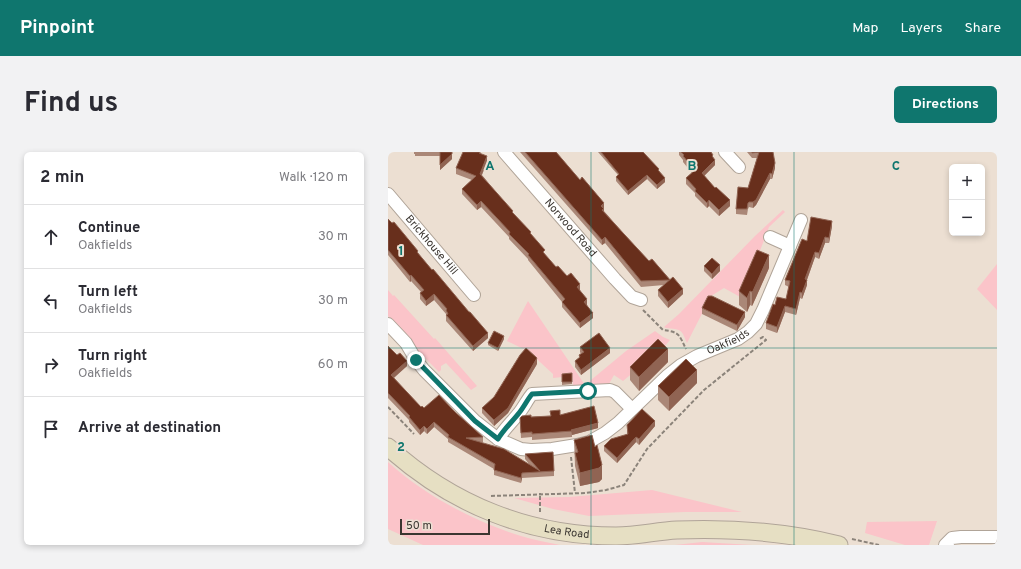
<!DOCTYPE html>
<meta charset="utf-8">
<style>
body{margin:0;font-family:Overpass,sans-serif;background:#f2f2f3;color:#2b2b33}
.controls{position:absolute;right:12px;top:12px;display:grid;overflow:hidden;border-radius:6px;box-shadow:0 2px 6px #0003}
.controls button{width:36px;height:36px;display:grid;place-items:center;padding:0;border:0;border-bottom:1px solid #e1e1e2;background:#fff;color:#2b2b33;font:20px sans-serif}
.scale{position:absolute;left:12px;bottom:10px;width:90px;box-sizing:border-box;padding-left:4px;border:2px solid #3b3631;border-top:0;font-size:11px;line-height:14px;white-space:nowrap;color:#3b3631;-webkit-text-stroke:3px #ecdfd2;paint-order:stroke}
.stop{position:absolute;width:12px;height:12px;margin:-9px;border:3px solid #0f766e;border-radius:50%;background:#fff}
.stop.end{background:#0f766e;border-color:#fff;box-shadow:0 1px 4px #0008}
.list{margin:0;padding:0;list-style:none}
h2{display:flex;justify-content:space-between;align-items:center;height:52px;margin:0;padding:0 16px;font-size:17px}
h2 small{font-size:13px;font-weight:400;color:#7c7c81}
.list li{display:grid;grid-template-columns:26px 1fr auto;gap:12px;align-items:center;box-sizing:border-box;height:64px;padding:0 16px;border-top:1px solid #e1e1e2}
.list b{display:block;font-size:15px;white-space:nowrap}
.list p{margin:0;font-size:13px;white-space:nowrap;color:#7c7c81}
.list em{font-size:13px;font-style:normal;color:#7c7c81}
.icon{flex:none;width:22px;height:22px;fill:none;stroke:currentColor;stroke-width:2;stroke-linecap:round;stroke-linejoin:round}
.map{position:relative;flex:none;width:609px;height:393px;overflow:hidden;border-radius:6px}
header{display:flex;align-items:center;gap:24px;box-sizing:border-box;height:56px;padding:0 20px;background:#0f766e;color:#fff}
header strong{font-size:19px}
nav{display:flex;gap:22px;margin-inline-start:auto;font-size:14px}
.intro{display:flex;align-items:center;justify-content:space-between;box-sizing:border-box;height:96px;padding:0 24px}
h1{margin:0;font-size:28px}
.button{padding:10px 18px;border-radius:6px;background:#0f766e;color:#fff;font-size:14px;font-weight:700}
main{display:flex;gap:24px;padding:0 24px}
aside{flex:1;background:#fff;border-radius:6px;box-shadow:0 2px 6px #0003}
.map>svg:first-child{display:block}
.green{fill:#fbc4c9}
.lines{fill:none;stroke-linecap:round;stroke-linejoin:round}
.street-casing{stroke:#b0a498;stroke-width:14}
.secondary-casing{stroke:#b0a498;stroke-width:19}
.path{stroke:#8b837a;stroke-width:2;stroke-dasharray:4 2;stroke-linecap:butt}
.street{stroke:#fff;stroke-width:12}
.secondary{stroke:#e6dfc3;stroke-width:17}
.wall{fill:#aa8777}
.shaded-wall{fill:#906453}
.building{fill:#682f1c;stroke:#906453}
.route{stroke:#0f766e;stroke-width:5}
.grid{fill:none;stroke:#0f766e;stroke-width:1;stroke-opacity:0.55}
.labels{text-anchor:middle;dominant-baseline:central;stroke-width:4;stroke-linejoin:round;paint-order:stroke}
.street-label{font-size:11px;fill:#3b3631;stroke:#ecdfd2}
.grid-label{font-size:13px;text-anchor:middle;font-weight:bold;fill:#0f766e;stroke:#ecdfd2;stroke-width:4;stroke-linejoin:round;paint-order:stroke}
</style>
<header>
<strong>Pinpoint</strong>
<nav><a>Map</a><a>Layers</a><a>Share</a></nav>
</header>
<div class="intro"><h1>Find us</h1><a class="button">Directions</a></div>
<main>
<aside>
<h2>2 min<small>Walk · 120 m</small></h2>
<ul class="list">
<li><svg class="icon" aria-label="ahead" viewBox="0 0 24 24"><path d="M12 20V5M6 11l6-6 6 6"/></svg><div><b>Continue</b><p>Oakfields</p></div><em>30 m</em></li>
<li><svg class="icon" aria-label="left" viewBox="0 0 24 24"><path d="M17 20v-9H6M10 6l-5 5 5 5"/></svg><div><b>Turn left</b><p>Oakfields</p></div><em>30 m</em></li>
<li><svg class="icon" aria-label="right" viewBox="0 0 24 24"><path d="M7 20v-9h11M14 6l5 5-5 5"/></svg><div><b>Turn right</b><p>Oakfields</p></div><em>60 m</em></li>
<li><svg class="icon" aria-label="arrive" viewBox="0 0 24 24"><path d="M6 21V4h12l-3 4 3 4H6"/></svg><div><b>Arrive at destination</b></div></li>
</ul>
</aside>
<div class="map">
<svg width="609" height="393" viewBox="0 0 609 393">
<rect width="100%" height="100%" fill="#ecdfd2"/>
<g class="green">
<path d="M395,58L397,60L381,75L354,146L336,136L323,144L299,191C293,176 293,178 278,176L276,175L291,162L367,84Z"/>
<polygon points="609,112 609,158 589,137"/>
<polygon points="0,138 5,144 6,143 46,187 47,186 89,234 83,238 58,211 53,214 53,218 51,220 34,203 32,205 27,194 0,164"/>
<polygon points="140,149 197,233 238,199 267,179 275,185 282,188 276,195 235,229 226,223 221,232 185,234 184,224 165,226 165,222 140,199 119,189"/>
<path d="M0,310C36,343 87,370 133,384C146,388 159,390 172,393H35L0,377Z"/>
<polygon points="264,338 354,360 297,360 201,364 165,357 126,346 181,345"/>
<polygon points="549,369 541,393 517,393 477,381 479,370"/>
<polygon points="314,390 364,393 287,393"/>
</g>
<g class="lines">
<defs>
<g id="street">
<path id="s1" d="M116,0L227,127L244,145L253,148"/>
<polyline points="337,0 351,15"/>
<path id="s2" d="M0,42L86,143"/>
<polyline points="382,85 402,94"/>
<path id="s3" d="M0,172L18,191L28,208L36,218L87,269L110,287L133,297L143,298L164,297L189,293L201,290L217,281L230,271L279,224L293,213L309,204L350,187L360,180L368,172L375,158L413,68"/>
<path d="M110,287C116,277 124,270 131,261C136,255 139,248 144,242L222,238L227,240L244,257"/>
<polyline points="557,393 564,386 573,385 609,385"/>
</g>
<g id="secondary">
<path id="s4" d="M0,295C64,353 142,384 228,384C249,384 269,379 289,378C342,376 399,380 451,393"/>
</g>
</defs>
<use href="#street" class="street-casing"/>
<use href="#secondary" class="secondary-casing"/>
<g class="path">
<path d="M255,158L275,178C292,180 291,183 298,197"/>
<polyline points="0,255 26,282"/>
<polyline points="183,305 187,341"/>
<polyline points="103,344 198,341 218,338 236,333 259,297 316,238 378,188 375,185 371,187"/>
<polyline points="152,360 152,341"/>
<polyline points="464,387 491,393"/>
</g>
<use href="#street" class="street"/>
<use href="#secondary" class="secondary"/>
</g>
<g class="wall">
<polygon points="26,0 64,0 64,7 52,18 52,4 27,4 27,2 26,2"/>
<polygon points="93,0 93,2 99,10 94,23 125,61 143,82 157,103 168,115 179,124 192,138 199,153 205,166 192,176 174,155 174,150 140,108 140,107 121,87 121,85 93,55 89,58 74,42 74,37 84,28 68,22 68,16"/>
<polygon points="132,0 168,0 192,28 216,51 216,59 236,82 261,109 264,107 295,142 280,156 270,144 270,138 276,133 253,135 217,91 214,93"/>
<polygon points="210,0 255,0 271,19 277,30 269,37 259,27 240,43 228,29 228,25 230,23"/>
<polygon points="291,0 323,0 325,5 327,13 316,24 342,54 331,64 321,54 319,56 307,44 307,41 298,32 298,26 304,21 295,10 295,8 291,3"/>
<polygon points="359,0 385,0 387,16 384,27 382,27 368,53 365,56 361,55 360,57 359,63 348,62 348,57 360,36 369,6 364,6"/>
<polygon points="0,67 30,101 100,186 85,199 58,169 58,162 46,148 38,154 32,147 32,141 33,140 23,129 22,130 0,103"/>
<polygon points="444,74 441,91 437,91 431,107 427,105 419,128 419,133 414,147 412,146 408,163 397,160 389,181 378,177 378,171 387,153 398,147 401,135 397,133 397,128 419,89"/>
<polygon points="316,114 332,119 324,127 316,119"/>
<polygon points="381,116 365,152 364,154 362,153 359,160 351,153 351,139"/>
<polygon points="314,156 357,165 349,179 314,162"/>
<polygon points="116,187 110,199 100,193 100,191"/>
<polygon points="0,194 19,214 6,226 33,255 36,256 67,260 95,285 95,290 92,290 141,312 137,307 137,302 166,319 166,324 134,326 133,331 106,323 106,317 60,290 60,287 46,275 39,282 36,279 32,283 21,270 21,268 0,246"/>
<polygon points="192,195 222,201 193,223 187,215 187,209 191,206 191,203 193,202 192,200"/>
<polygon points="280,210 251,239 242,228 242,215"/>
<polygon points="149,212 120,261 106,274 94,261 94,256"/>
<polygon points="174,222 184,230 184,232 174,233"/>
<polygon points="309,231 281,259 270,248 270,234"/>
<polygon points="172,263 210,276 184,283 184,285 144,288 144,285 133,286 132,271 143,265"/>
<polygon points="239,273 267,274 251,293 248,290 229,311 216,299 216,294 239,282"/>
<polygon points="186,288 214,327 211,330 192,334 187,314"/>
</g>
<g class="shaded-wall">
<polygon points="64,2 64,7 52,18 52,13"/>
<polygon points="99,4 99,10 92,27 92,22"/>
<polygon points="327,8 327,13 314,26 314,21"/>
<polygon points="387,11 387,16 384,27 384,22"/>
<polygon points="382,21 382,27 368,53 365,56 365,50"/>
<polygon points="259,23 259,27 240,43 240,39"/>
<polygon points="277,26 277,30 269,37 269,33"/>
<polygon points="321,48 321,54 319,56 319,51"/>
<polygon points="342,48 342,54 331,64 331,58"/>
<polygon points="93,49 93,55 89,58 89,53"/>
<polygon points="216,51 216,62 213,54"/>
<polygon points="444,69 444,74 441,91 441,86"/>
<polygon points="217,85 217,91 214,93 214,88"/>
<polygon points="437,85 437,91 431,107 431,101"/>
<polygon points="427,100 427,105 417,133 417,127"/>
<polygon points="381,103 381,116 365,152 364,154 364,140"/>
<polygon points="332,113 332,119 324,127 324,122"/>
<polygon points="23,123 23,129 22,130 22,124"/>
<polygon points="419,128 419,133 414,147 414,141"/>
<polygon points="192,132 192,138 189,140 189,135"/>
<polygon points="295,137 295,142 280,156 280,150"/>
<polygon points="362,139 362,153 359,160 359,146"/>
<polygon points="412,140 412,146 408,163 408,157"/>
<polygon points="46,142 46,148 38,154 38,149"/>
<polygon points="199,147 199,153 196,156 196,150"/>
<polygon points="397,154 397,160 389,181 389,175"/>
<polygon points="357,160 357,165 349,179 349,173"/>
<polygon points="205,161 205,166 192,176 192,171"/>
<polygon points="100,181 100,186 85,199 85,194"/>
<polygon points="116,184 116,187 110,199 110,196"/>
<polygon points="222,196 222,201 193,223 193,218"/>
<polygon points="280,197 280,210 251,239 251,225"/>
<polygon points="149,206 149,212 120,261 106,274 106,268"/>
<polygon points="19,209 19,214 3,228 3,223"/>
<polygon points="309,218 309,231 281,259 281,245"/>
<polygon points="267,269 267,274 251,293 251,287"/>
<polygon points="46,270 46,275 39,282 39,277"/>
<polygon points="210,271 210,276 184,283 183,278"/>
<polygon points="36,274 36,279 32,283 32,278"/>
<polygon points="248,285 248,290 229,311 229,306"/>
<polygon points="214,313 214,327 211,330 192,334 192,321"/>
<polygon points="134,321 134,326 133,331 133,326"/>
</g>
<g class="building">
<polygon points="52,0 64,0 64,2 52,13"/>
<polygon points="75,0 92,0 91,1 99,4 92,22 125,59 124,60 143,80 142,81 157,98 155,100 168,115 170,114 179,124 183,121 192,132 189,135 199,147 196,150 205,161 192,171 174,150 177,147 140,103 141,102 121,82 122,80 93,49 89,53 74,37 88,24 68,16"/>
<polygon points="137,0 168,0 192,28 194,25 216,51 213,54 216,57 214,58 236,82 261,109 264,107 282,128 253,129 217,85 214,88"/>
<polygon points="213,0 255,0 271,17 270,18 277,26 269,33 259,23 240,39 228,25 231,22"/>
<polygon points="293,0 323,0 325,3 324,4 327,8 314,21 327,36 328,35 342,48 331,58 321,48 319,51 307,39 308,37 298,26 307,18 295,4 296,3"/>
<polygon points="364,0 385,0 387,11 384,22 382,21 368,48 365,50 361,50 360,51 359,57 348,57 350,35 360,36 371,0 364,1"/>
<polygon points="423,65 444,69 441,86 437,85 431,101 427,100 417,127 419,128 414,141 412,140 408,157 397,154 389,175 378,171 385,152 387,153 389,145 398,147 402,129 397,128 414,87 419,89"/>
<polygon points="0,67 4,71 6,70 30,99 29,100 44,118 45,117 81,160 82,160 100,181 85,194 58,163 60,162 58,158 59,157 46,142 38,149 32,141 36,138 23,123 22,124 0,98"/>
<polygon points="369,98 381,103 365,139 364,140 362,139 359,146 351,139"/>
<polygon points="324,106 332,113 324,122 316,114"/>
<polygon points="285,125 295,137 280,150 270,138"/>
<polygon points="320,144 324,144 357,160 349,173 314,156"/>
<polygon points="106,179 116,184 110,196 100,191"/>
<polygon points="211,181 222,196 193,218 187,209 192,205 191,203 196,200 192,195"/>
<polygon points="270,187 280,197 251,225 242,215"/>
<polygon points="0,194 9,203 12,201 19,209 3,223 33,255 34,254 36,256 51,243 67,260 95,285 78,286 116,297 152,319 137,302 165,300 166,319 134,321 133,326 106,318 107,312 60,285 61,283 46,270 39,277 36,274 32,278 21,265 22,264 0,241"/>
<polygon points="138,196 149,206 120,256 106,268 94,256 106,245 132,203"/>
<polygon points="298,207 309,218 281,245 270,234"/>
<polygon points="184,221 184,230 174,230 174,222"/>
<polygon points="206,254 210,271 183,278 184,279 144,282 144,280 133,281 132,266 134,264 143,263 143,265 163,264 162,259 172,258 172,263"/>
<polygon points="254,257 267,269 251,287 248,285 229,306 216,294 223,287 240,282 239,273"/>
<polygon points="204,283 207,295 209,293 214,313 211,316 192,321 187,301 190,300 186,288"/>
</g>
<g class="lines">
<path class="route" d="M28,208L87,269L110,287C116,277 124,270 131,261C136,255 139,248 144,242L200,239"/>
</g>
<path class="grid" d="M203,0V393M406,0V393M0,196H609"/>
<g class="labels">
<g class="street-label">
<text stroke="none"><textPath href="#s1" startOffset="101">Norwood Road</textPath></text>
<text stroke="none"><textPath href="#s2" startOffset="67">Brickhouse Hill</textPath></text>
<text stroke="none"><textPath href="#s3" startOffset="427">Oakfields</textPath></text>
<text stroke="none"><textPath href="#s4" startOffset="201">Lea Road</textPath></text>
</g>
</g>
<g class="grid-label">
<text x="102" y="18">A</text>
<text x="304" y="18">B</text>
<text x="508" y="18">C</text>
<text x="13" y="103">1</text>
<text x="13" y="299">2</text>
</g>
</svg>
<div class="controls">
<button>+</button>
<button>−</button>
</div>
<div class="scale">50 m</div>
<div class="stop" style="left:200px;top:239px"></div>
<div class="stop end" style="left:28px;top:208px"></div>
</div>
</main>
